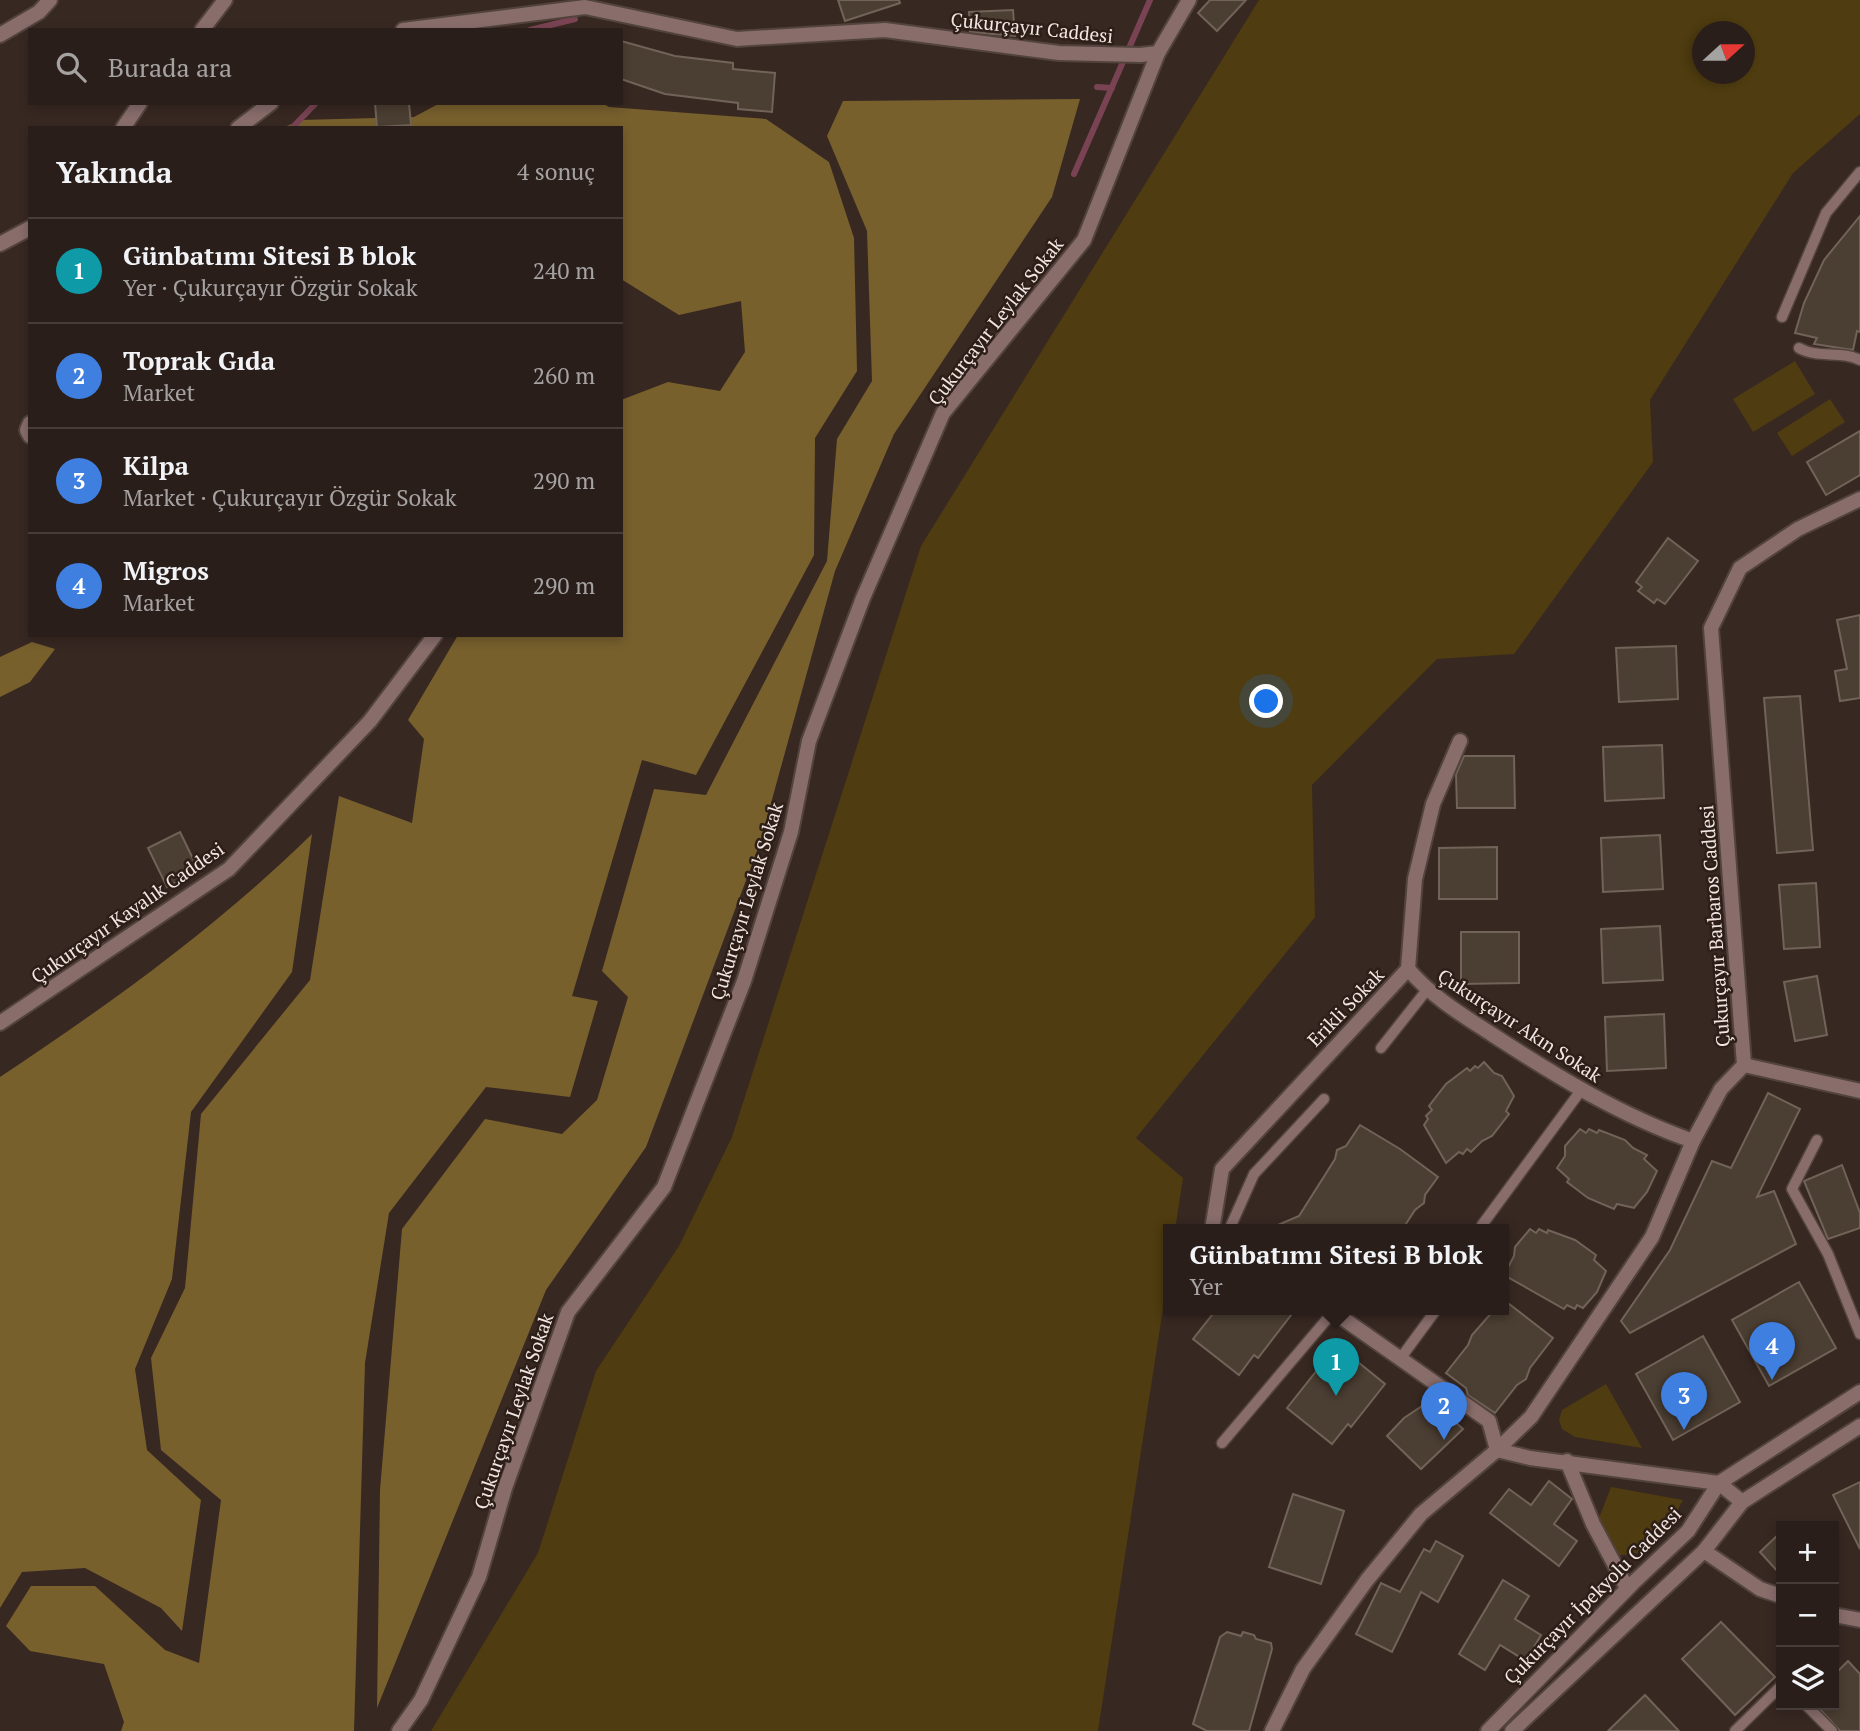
<!DOCTYPE html>
<html lang="tr">
<meta charset="utf-8">
<style>
body{margin:0;font-family:"PT Serif",serif;background:#322723;color:#f1f3f6}
.controls{position:absolute;right:21px;bottom:21px;display:grid;overflow:hidden;border-radius:0px;box-shadow:0 4px 10px #0003}
.controls button{width:63px;height:63px;display:grid;place-items:center;padding:0;border:0;border-bottom:2px solid #463c39;background:#2a1e1a;color:#f1f3f6;font:35px sans-serif}
.compass{position:absolute;left:1692px;top:21px;width:63px;height:63px;border-radius:50%;background:#2a1e1a;box-shadow:0 4px 10px #0003;rotate:69deg}
.you{position:absolute;left:1267px;top:702px;width:24px;height:24px;margin:-18px;border:5px solid #fff;border-radius:50%;background:#1a73e8;box-shadow:0 0 0 10px #1a73e833}
.badge{display:grid;place-items:center;width:46px;height:46px;border-radius:50%;background:#ea580c;color:#fff;font-size:23px;font-weight:700}
.pin{position:absolute;translate:-50% -58px;filter:drop-shadow(0 2px 4px #0008)}
.pin::after{content:'';position:absolute;top:37px;width:24px;height:21px;background:inherit;clip-path:polygon(0 0,100% 0,50% 100%)}
.popup{position:absolute;left:1163px;top:1224px;width:346px;height:91px;box-sizing:border-box;display:grid;place-content:center;border-radius:0px;background:#2a1e1a;filter:drop-shadow(0 2px 5px #0005);font-size:23px;white-space:nowrap;color:#a5a2a2}
.popup b{font-size:26px;color:#f1f3f6}
.popup::after{content:'';position:absolute;left:50%;top:100%;margin-left:-14px;border:14px solid transparent;border-top-color:#2a1e1a}
.list{margin:0;padding:0;list-style:none}
h2{display:flex;justify-content:space-between;align-items:center;height:91px;margin:0;padding:0 28px;font-size:30px}
h2 small{font-size:23px;font-weight:400;color:#a5a2a2}
.list li{display:grid;grid-template-columns:46px 1fr auto;gap:21px;align-items:center;box-sizing:border-box;height:105px;padding:0 28px;border-top:2px solid #463c39}
.list b{display:block;font-size:26px;white-space:nowrap}
.list p{margin:0;font-size:23px;white-space:nowrap;color:#a5a2a2}
.list em{font-size:23px;font-style:normal;color:#a5a2a2}
.icon{flex:none;width:38px;height:38px;fill:none;stroke:currentColor;stroke-width:2;stroke-linecap:round;stroke-linejoin:round}
.map{position:relative;flex:none;width:1860px;height:1731px;overflow:hidden}
.search{position:absolute;background:#2a1e1a;box-shadow:0 4px 10px #0003;left:28px;top:28px;width:595px;height:77px;display:flex;align-items:center;gap:18px;box-sizing:border-box;padding:0 24px;border-radius:0px;color:#a5a2a2;font-size:26px}
.panel{position:absolute;background:#2a1e1a;box-shadow:0 4px 10px #0003;left:28px;top:126px;width:595px;height:511px;border-radius:0px}
.map>svg:first-child{display:block}
.green{fill:#4f3c10;fill-rule:evenodd}
.forest{fill:#78602d}
.lines{fill:none;stroke-linecap:round;stroke-linejoin:round}
.stream{stroke:#794353;stroke-width:6}
.building{fill:#4b3e32;stroke:#716357;stroke-width:2}
.service-casing{stroke:#52433d;stroke-width:13}
.minor-casing{stroke:#52433d;stroke-width:18}
.tertiary-casing{stroke:#52433d;stroke-width:18}
.service{stroke:#886d6b;stroke-width:10}
.minor{stroke:#886d6b;stroke-width:14}
.tertiary{stroke:#886d6b;stroke-width:14}
.labels{text-anchor:middle;dominant-baseline:central;stroke-width:5;stroke-linejoin:round;paint-order:stroke}
.street-label{font-size:19px;fill:#f1e6e2;stroke:#2d1e18}
</style>
<div class="map">
<svg width="1860" height="1731" viewBox="0 0 1860 1731">
<rect width="100%" height="100%" fill="#382822"/>
<g class="green">
<path d="M1259,0H1860V114L1793,173L1650,400L1653,462L1514,654L1437,659L1312,785L1315,917L1136,1138L1183,1178L1175,1230H1168V1276L1098,1731H431L538,1553L596,1371L679,1246L732,1137L921,546ZM1702,32H1744V74H1702Z"/>
<polygon points="1795,361 1815,394 1753,432 1733,399"/>
<polygon points="1830,399 1845,422 1792,456 1777,433"/>
<polygon points="1606,1384 1642,1448 1575,1437 1562,1429 1559,1420 1562,1410"/>
<polygon points="1611,1487 1683,1500 1668,1528 1647,1552 1614,1556 1599,1518"/>
</g>
<g class="forest">
<polygon points="1080,99 1052,197 894,434 835,571 760,843 646,1147 546,1290 377,1708 380,1490 402,1229 485,1119 562,1134 597,1100 628,997 602,971 654,789 706,795 827,561 837,439 872,381 867,231 827,136 843,101"/>
<polygon points="440,103 602,103 609,107 766,119 829,162 854,238 857,371 815,438 814,555 696,775 642,760 572,996 598,1001 570,1097 486,1087 389,1213 365,1363 354,1731 121,1731 124,1722 104,1664 30,1651 6,1626 31,1586 95,1586 165,1650 199,1663 221,1500 161,1450 151,1358 185,1288 201,1114 310,980 339,796 412,823 424,739 408,720 458,635 621,635 621,400 668,382 720,391 745,352 741,301 679,315 621,279 621,128 282,128 301,120 414,117"/>
<polygon points="32,642 55,649 30,682 0,697 0,657"/>
<path d="M312,834L292,972L191,1112L172,1279L135,1369L147,1450L201,1500L182,1631L161,1608L85,1568L22,1572L0,1608V1077C110,1004 217,927 312,834Z"/>
</g>
<g class="lines">
<g class="stream">
<polyline points="530,30 575,19"/>
<polyline points="1097,87 1112,88"/>
<polyline points="292,128 316,103"/>
<polyline points="1074,174 1150,0"/>
</g>
</g>
<g class="building">
<polygon points="838,0 899,0 900,3 845,21"/>
<polygon points="1210,0 1246,0 1217,31 1198,13"/>
<polygon points="1013,10 1015,36 970,32 969,12"/>
<polygon points="621,41 675,56 733,63 733,69 775,73 772,112 738,109 738,103 665,94 621,79"/>
<polygon points="375,103 409,103 411,125 377,127"/>
<polygon points="1860,216 1860,332 1857,331 1853,350 1814,344 1817,338 1795,333 1804,303 1824,260"/>
<polygon points="1860,431 1860,475 1826,495 1807,462"/>
<polygon points="1668,538 1698,561 1665,604 1657,599 1654,603 1638,591 1642,587 1636,582"/>
<polygon points="1860,615 1860,698 1840,701 1835,671 1847,669 1837,620"/>
<polygon points="1676,646 1678,699 1619,702 1616,648"/>
<polygon points="1800,696 1813,850 1777,853 1764,698"/>
<polygon points="1662,745 1664,798 1605,801 1603,747"/>
<polygon points="1464,756 1514,756 1515,808 1457,808 1456,774"/>
<polygon points="180,832 199,871 167,887 148,848"/>
<polygon points="1660,835 1663,889 1603,892 1601,838"/>
<polygon points="1497,847 1497,899 1439,899 1439,848"/>
<polygon points="1816,883 1820,947 1784,949 1779,885"/>
<polygon points="1660,926 1663,980 1603,983 1601,929"/>
<polygon points="1461,932 1519,932 1519,983 1461,984"/>
<polygon points="1817,976 1827,1035 1795,1041 1784,982"/>
<polygon points="1664,1014 1666,1068 1607,1071 1605,1017"/>
<polygon points="1484,1062 1494,1073 1502,1076 1514,1096 1506,1111 1509,1114 1492,1136 1482,1141 1471,1152 1467,1149 1463,1154 1459,1152 1446,1163 1424,1125 1428,1119 1426,1116 1432,1110 1429,1106 1446,1084 1467,1068 1470,1071 1475,1066 1478,1068"/>
<polygon points="1768,1093 1800,1109 1757,1197 1774,1191 1796,1244 1630,1333 1621,1321 1670,1250 1712,1161 1731,1168"/>
<polygon points="1360,1125 1400,1149 1438,1177 1425,1195 1424,1203 1415,1210 1402,1230 1266,1230 1299,1216 1335,1159 1337,1150 1346,1146"/>
<polygon points="1580,1129 1586,1133 1589,1129 1597,1133 1599,1130 1625,1140 1633,1148 1647,1155 1644,1159 1657,1171 1647,1192 1634,1208 1617,1204 1614,1209 1588,1198 1567,1182 1569,1179 1557,1168 1565,1156 1565,1146"/>
<polygon points="1842,1165 1860,1213 1860,1228 1828,1239 1804,1181"/>
<polygon points="1530,1229 1536,1233 1539,1229 1547,1233 1548,1230 1575,1240 1596,1255 1594,1260 1606,1271 1597,1292 1583,1308 1577,1305 1575,1309 1567,1305 1564,1309 1504,1275 1514,1256 1515,1247"/>
<polygon points="1799,1282 1836,1348 1769,1386 1732,1320"/>
<polygon points="1504,1300 1553,1338 1530,1368 1526,1379 1517,1385 1495,1413 1468,1395 1466,1388 1446,1373 1468,1345 1472,1335 1494,1310 1504,1310"/>
<polygon points="1216,1310 1295,1310 1258,1358 1254,1355 1239,1375 1193,1339"/>
<polygon points="1703,1336 1740,1402 1673,1440 1636,1374"/>
<polygon points="1337,1345 1385,1384 1351,1427 1348,1424 1332,1444 1287,1408"/>
<polygon points="1431,1400 1463,1429 1421,1469 1387,1436 1404,1418"/>
<polygon points="1549,1481 1572,1499 1554,1524 1577,1541 1559,1566 1490,1513 1509,1489 1531,1505"/>
<polygon points="1860,1482 1860,1549 1833,1495"/>
<polygon points="1293,1494 1344,1511 1321,1584 1269,1567"/>
<polygon points="1781,1532 1781,1575 1760,1552"/>
<polygon points="1436,1541 1463,1556 1438,1602 1421,1592 1392,1652 1356,1634 1381,1583 1400,1592 1424,1549 1430,1552"/>
<polygon points="1503,1580 1529,1596 1515,1619 1541,1635 1526,1661 1500,1645 1485,1670 1459,1654"/>
<polygon points="1721,1622 1775,1677 1735,1715 1682,1659"/>
<polygon points="1227,1632 1241,1636 1243,1632 1254,1635 1256,1639 1271,1643 1272,1649 1249,1731 1207,1731 1193,1724 1220,1637"/>
<polygon points="1848,1661 1860,1674 1860,1731 1840,1731 1816,1705 1834,1705 1834,1675"/>
<polygon points="1645,1695 1679,1731 1608,1731"/>
</g>
<g class="lines">
<defs>
<g id="service">
<polyline points="1782,317 1826,213 1860,172"/>
<path d="M1799,348C1818,359 1840,350 1860,360"/>
<polyline points="1381,1048 1426,991"/>
<polyline points="1817,1140 1792,1189 1828,1254 1860,1334"/>
<polyline points="1482,1225 1582,1089"/>
<polyline points="1229,1230 1254,1174 1324,1099"/>
<polyline points="1400,1359 1436,1310"/>
<polyline points="1222,1443 1333,1312"/>
<polyline points="1806,1705 1832,1731"/>
<polyline points="1735,1731 1781,1686"/>
</g>
<g id="minor">
<polyline points="202,30 225,0"/>
<polyline points="0,35 39,12 50,0"/>
<polyline points="123,128 140,103"/>
<polyline points="30,423 27,430 30,436"/>
<path d="M1408,969C1432,997 1462,1015 1493,1035C1556,1076 1621,1116 1693,1141"/>
<polyline points="0,1023 229,869 370,721 435,635"/>
<polyline points="1744,1065 1860,1091"/>
<polyline points="1212,1230 1222,1169 1408,969 1415,879 1433,804 1460,741"/>
<polyline points="1331,1310 1489,1421 1497,1450"/>
<polyline points="1567,1461 1593,1524 1627,1588"/>
<polyline points="1704,1551 1760,1589 1781,1596"/>
<polyline points="1834,1615 1860,1620"/>
<polyline points="399,1731 421,1700 479,1577 505,1488 568,1312 664,1187 744,981 791,832 809,741 863,598 943,413 1084,240 1158,53"/>
</g>
<g id="tertiary">
<polyline points="403,30 585,7 737,39 885,30 1059,53 1140,55 1158,53 1189,0"/>
<polyline points="238,128 271,103"/>
<polyline points="0,244 30,228"/>
<polyline points="1497,1450 1530,1458 1719,1483 1742,1502"/>
<polyline points="1272,1731 1303,1669 1367,1580 1421,1514 1497,1450 1531,1417 1652,1237 1693,1141 1721,1089 1744,1065 1711,628 1740,568 1798,529 1860,499"/>
<polyline points="1488,1731 1633,1583 1688,1531 1719,1483 1860,1392"/>
<polyline points="1512,1731 1704,1551 1742,1502 1860,1426"/>
</g>
</defs>
<use href="#service" class="service-casing"/>
<use href="#minor" class="minor-casing"/>
<use href="#tertiary" class="tertiary-casing"/>
<use href="#service" class="service"/>
<use href="#minor" class="minor"/>
<use href="#tertiary" class="tertiary"/>
</g>
<g class="labels">
<g class="street-label">
<text transform="translate(1032 27) rotate(6)">Çukurçayır Caddesi</text>
<text transform="translate(995 321) rotate(-52)">Çukurçayır Leylak Sokak</text>
<text transform="translate(746 901) rotate(-73)">Çukurçayır Leylak Sokak</text>
<text transform="translate(127 912) rotate(-35)">Çukurçayır Kayalık Caddesi</text>
<text transform="translate(1714 926) rotate(-94)">Çukurçayır Barbaros Caddesi</text>
<text transform="translate(1345 1007) rotate(-46)">Erikli Sokak</text>
<text transform="translate(1520 1025) rotate(33)">Çukurçayır Akın Sokak</text>
<text transform="translate(513 1411) rotate(-71)">Çukurçayır Leylak Sokak</text>
<text transform="translate(1592 1595) rotate(-45)">Çukurçayır İpekyolu Caddesi</text>
</g>
</g>
</svg>
<div class="controls">
<button>+</button>
<button>−</button>
<button><svg class="icon" aria-label="layers" viewBox="0 0 24 24"><path d="M12 4l9 5-9 5-9-5zM3 14l9 5 9-5"/></svg></button>
</div>
<svg class="compass" viewBox="-18 -18 36 36"><path d="M0-13l5 13h-10z" fill="#e53935"/><path d="M0 13l5-13h-10z" fill="#a5a2a2"/></svg>
<div class="you"></div>
<div class="pin badge" style="left:1336px;top:1396px;background:#0f9aa8">1</div>
<div class="popup"><b>Günbatımı Sitesi B blok</b>Yer</div>
<div class="pin badge" style="left:1444px;top:1440px;background:#3f7fe0">2</div>
<div class="pin badge" style="left:1684px;top:1430px;background:#3f7fe0">3</div>
<div class="pin badge" style="left:1772px;top:1380px;background:#3f7fe0">4</div>
<div class="search"><svg class="icon" aria-label="search" viewBox="0 0 24 24"><circle cx="10" cy="10" r="6"/><path d="M15 15l6 6"/></svg>Burada ara</div>
<section class="panel">
<h2>Yakında<small>4 sonuç</small></h2>
<ul class="list">
<li><span class="badge" style="background:#0f9aa8">1</span><div><b>Günbatımı Sitesi B blok</b><p>Yer · Çukurçayır Özgür Sokak</p></div><em>240 m</em></li>
<li><span class="badge" style="background:#3f7fe0">2</span><div><b>Toprak Gıda</b><p>Market</p></div><em>260 m</em></li>
<li><span class="badge" style="background:#3f7fe0">3</span><div><b>Kilpa</b><p>Market · Çukurçayır Özgür Sokak</p></div><em>290 m</em></li>
<li><span class="badge" style="background:#3f7fe0">4</span><div><b>Migros</b><p>Market</p></div><em>290 m</em></li>
</ul>
</section>
</div>
